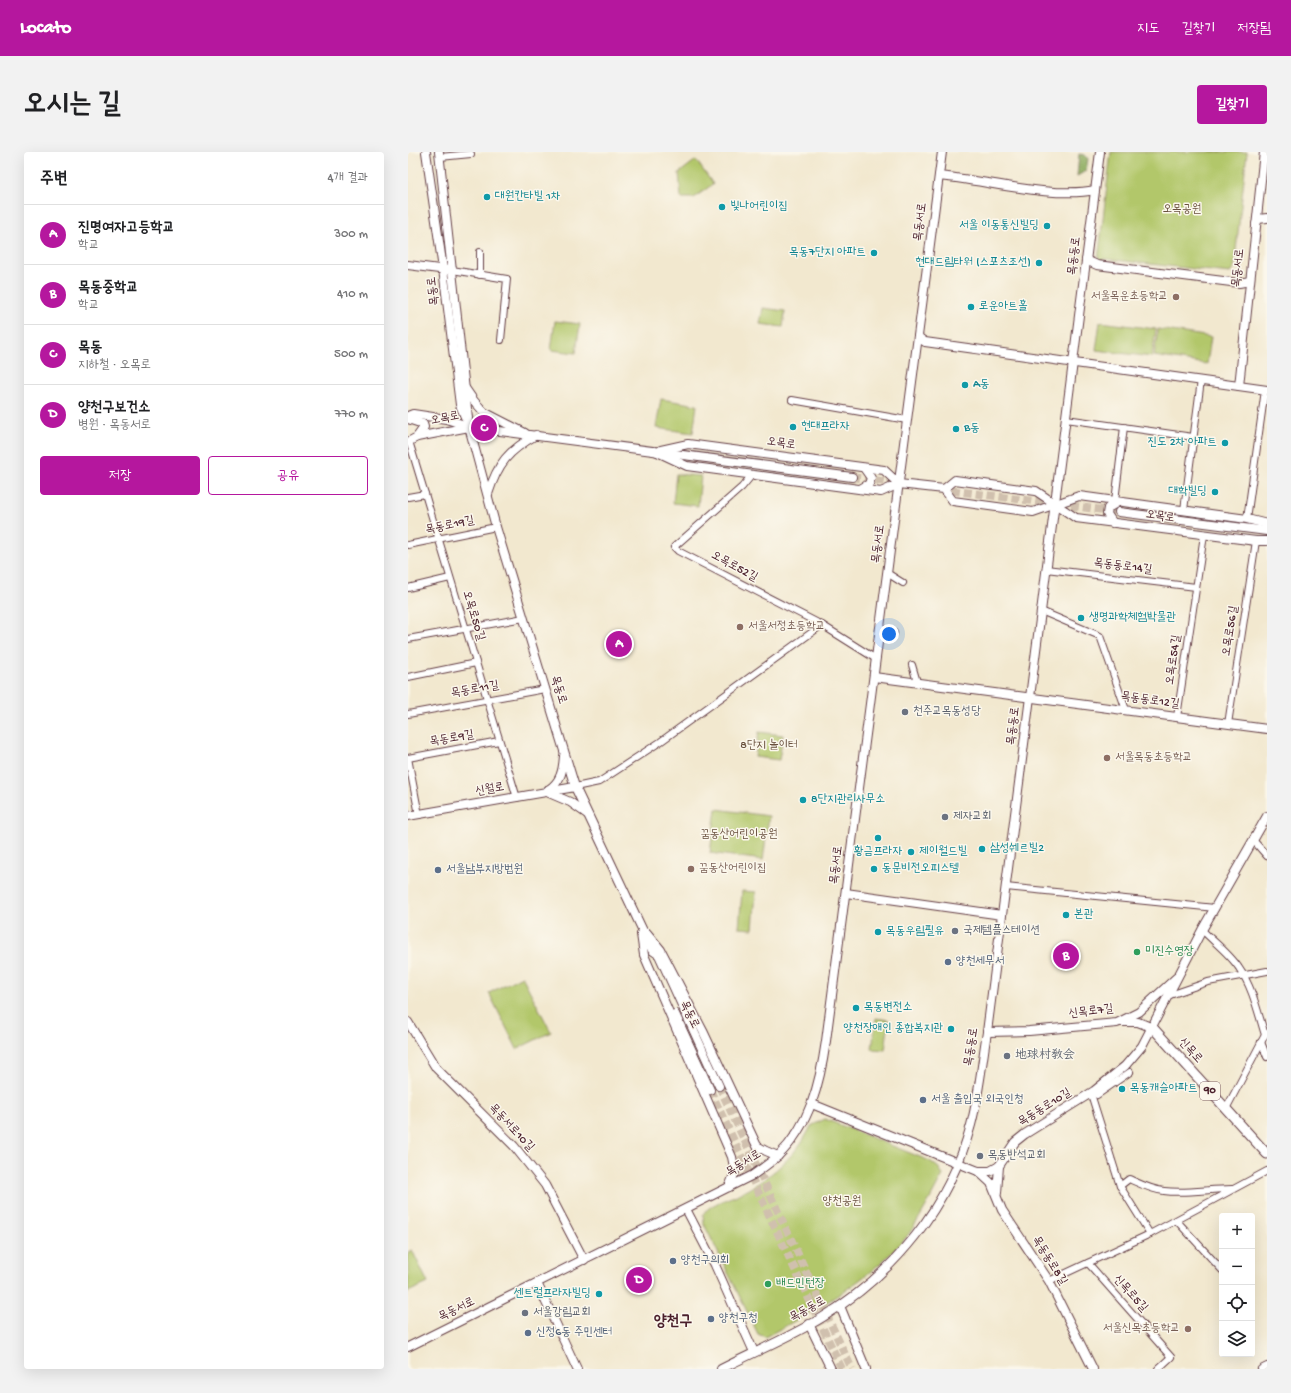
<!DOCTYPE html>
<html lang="ko">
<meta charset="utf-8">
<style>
body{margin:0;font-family:"Gochi Hand","LXGW WenKai TC","Poor Story",sans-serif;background:#f2f2f2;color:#202124}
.controls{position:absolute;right:12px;bottom:12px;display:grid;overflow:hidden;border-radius:4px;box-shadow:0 4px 16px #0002}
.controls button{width:36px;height:36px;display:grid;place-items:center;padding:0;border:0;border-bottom:1px solid #e0e0e0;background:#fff;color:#202124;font:20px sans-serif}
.you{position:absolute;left:481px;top:482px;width:14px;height:14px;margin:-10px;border:3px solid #fff;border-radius:50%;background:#1a73e8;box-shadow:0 0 0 6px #1a73e833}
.badge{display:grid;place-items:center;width:26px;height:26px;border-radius:50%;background:#b5179e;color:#fff;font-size:13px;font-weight:700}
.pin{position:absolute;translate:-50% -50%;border:2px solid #fff;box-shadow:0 1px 4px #0006}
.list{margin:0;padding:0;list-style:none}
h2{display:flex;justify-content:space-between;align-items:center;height:52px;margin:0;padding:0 16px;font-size:17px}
h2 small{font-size:13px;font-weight:400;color:#757577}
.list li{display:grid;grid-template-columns:26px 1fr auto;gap:12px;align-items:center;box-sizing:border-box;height:60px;padding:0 16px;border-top:1px solid #e0e0e0}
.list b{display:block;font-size:15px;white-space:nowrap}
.list p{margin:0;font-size:13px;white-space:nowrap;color:#757577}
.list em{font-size:13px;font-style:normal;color:#757577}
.actions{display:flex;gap:8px;padding:12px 16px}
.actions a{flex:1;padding:9px 0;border:1px solid #b5179e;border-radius:4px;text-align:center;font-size:14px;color:#b5179e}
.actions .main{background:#b5179e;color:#fff}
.icon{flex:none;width:22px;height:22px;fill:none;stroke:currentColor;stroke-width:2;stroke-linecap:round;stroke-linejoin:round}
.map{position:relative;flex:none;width:859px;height:1217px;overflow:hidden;border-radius:4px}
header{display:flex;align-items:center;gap:24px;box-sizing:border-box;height:56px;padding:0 20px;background:#b5179e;color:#fff}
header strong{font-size:19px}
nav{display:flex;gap:22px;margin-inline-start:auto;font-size:14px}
.intro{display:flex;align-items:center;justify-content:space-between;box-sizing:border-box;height:96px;padding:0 24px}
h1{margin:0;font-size:28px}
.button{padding:10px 18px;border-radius:4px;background:#b5179e;color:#fff;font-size:14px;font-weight:700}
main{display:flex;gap:24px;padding:0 24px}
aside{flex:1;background:#fff;border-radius:4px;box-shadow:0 4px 16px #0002}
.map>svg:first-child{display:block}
.green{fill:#b2c76b;stroke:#7e734b}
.forest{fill:#8dac5f;stroke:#6c6645}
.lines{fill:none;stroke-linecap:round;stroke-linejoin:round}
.secondary-tunnel{stroke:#d0c0ae;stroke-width:8;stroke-dasharray:8 4;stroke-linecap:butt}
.street-casing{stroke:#633d44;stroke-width:8}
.secondary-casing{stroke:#633d44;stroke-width:10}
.primary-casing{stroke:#633d44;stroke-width:11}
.street{stroke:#fff;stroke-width:6}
.secondary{stroke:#fff;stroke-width:8}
.primary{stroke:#fff;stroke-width:9}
.culture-dot{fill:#0f9aa8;stroke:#fbf7ec;stroke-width:1.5}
.education-dot{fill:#8d6e63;stroke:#fbf7ec;stroke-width:1.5}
.worship-dot{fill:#6b7280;stroke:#fbf7ec;stroke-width:1.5}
.service-dot{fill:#5c6f8a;stroke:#fbf7ec;stroke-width:1.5}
.leisure-dot{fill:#2e9e5b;stroke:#fbf7ec;stroke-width:1.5}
.labels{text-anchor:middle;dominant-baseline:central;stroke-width:3;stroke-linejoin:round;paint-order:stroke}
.shield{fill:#fbf7ec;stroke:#7f6065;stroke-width:1}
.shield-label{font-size:11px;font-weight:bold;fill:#4a1f2b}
.culture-label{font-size:12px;fill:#0d838f;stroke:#fbf7ec;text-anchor:start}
.park-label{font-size:12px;fill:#69513e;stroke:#fbf7ec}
.street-label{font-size:12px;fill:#4a1f2b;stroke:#fbf7ec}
.education-label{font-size:12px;fill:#785e54;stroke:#fbf7ec;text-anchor:start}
.worship-label{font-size:12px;fill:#5b616d;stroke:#fbf7ec;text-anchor:start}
.service-label{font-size:12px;fill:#4e5e75;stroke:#fbf7ec;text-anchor:start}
.leisure-label{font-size:12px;fill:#27864d;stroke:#fbf7ec;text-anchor:start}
.district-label{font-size:16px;font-weight:bold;fill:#4a1f2b;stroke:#fbf7ec}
</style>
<header>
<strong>Locato</strong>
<nav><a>지도</a><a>길찾기</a><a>저장됨</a></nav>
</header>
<div class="intro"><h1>오시는 길</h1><a class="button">길찾기</a></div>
<main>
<aside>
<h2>주변<small>4개 결과</small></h2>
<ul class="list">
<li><span class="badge">A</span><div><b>진명여자고등학교</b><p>학교</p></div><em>300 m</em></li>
<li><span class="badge">B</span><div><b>목동중학교</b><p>학교</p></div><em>410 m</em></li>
<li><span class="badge">C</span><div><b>목동</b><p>지하철 · 오목로</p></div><em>500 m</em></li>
<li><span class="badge">D</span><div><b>양천구보건소</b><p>병원 · 목동서로</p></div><em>770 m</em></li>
</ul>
<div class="actions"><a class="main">저장</a><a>공유</a></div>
</aside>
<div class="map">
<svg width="859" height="1217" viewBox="0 0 859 1217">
<rect width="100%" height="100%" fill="#fbf7ec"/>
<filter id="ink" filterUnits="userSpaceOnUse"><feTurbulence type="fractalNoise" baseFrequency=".025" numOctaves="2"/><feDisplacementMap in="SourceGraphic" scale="8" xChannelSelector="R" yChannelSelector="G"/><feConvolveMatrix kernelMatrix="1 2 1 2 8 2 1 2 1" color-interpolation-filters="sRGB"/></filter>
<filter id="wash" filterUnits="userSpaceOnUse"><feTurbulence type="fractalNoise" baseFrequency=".012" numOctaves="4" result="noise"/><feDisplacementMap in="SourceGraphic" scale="16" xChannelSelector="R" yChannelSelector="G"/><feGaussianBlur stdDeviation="0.9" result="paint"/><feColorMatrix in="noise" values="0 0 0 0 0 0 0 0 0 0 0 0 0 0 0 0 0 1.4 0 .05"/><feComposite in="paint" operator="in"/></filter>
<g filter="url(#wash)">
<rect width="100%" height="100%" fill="#f2e8cf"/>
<g class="green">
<polygon points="703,0 839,0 826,116 822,121 697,107 690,108"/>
<polygon points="288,8 305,32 286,46 273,46 271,21"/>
<polygon points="355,156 377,159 375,175 352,172"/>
<polygon points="147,169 172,172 168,201 143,198"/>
<polygon points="692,170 748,177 744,205 688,198"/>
<polygon points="750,177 803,185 799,212 746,204"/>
<polygon points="253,247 289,253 285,281 248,276"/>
<polygon points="268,322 293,324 290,354 265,351"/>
<polygon points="351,580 375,583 371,608 347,605"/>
<polygon points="308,657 361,664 355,708 302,701"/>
<polygon points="334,739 348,740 345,777 331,776"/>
<polygon points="114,824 143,880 109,897 81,841"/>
<polygon points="468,866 481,868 477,898 464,897"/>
<path d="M417,967L522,1009L531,1016L535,1023C525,1041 509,1073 496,1088C457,1131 408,1158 357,1185L350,1182L296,1072L295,1062C304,1050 322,1047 335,1040C362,1026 390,1002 403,974Z"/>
<polygon points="4,1098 20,1131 0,1140 0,1100"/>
</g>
<polygon class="forest" points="671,2 677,3 680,7 678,19 669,24"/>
</g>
<g filter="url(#ink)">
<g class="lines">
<g class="secondary-tunnel">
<polyline points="444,325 494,332"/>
<polyline points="532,337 711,360"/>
<polyline points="311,934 444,1217"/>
<polyline points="302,938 434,1217"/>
</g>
<defs>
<g id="street">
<polyline points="32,5 63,2"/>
<polyline points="72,100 72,123"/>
<polyline points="44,118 99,127 93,188"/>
<polyline points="384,248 499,268"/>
<polyline points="658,267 785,285"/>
<polyline points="1,289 109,646"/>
<polyline points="344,323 334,335 266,395 270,399 414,473 468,507"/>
<polyline points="0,345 17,342"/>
<polyline points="707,349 716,275"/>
<polyline points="776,358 793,228"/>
<polyline points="839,367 857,238"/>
<polyline points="0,393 88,375"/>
<polyline points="638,417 788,435"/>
<polyline points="479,421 495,431"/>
<polyline points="0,436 42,426"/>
<polyline points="633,459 692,484 718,558"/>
<polyline points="471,486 486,481"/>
<polyline points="0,487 116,466"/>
<polyline points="504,513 509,530"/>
<polyline points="0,525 68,511"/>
<polyline points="0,562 137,537"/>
<polyline points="769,565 796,383"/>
<polyline points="820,572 848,389"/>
<polyline points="0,606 91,589"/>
<polyline points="0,606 11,663"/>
<polyline points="167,635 191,630 252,590 414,473"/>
<polyline points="845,688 859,704"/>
<polyline points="598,735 807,756"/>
<path d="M794,778C806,790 822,802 831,816C845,836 850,861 857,883"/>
<polyline points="762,843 800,830 859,819"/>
<polyline points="853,890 859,905"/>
<polyline points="686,939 689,943 722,920"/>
<polyline points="683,942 712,1034 742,1082"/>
<polyline points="818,957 858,881"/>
<path d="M712,1034L721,1027C732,1032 744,1038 756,1039C778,1042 801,1037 824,1037"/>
<polyline points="769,1069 814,1118"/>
<polyline points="680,1111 763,1205 750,1217"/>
<polyline points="641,1129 742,1082 859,1019"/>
<polyline points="853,1217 859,1214"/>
</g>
<g id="secondary">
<polyline points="18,0 35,117 52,253 57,265"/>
<polyline points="31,0 61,275 88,375 167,635 244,798 251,803 311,934"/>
<path d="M531,24C576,28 645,47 687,38"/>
<polyline points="848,72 850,67 859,66"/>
<polyline points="678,108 689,113 831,131 842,129"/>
<polyline points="0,113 39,118"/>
<polyline points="510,185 517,190 859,238"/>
<polyline points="831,234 856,0"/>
<polyline points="57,236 66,249 76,260 117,281"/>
<polyline points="0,264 5,262 38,267 60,274"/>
<polyline points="0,267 15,272 16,275 9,285"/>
<polyline points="0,290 9,285 61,275 444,325"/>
<polyline points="253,298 280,292 476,318 491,332"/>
<polyline points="247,299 279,314 473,340 491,332 536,337 545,349 625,360 671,344 839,367 859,372"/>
<polyline points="452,337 461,332 463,326 456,316"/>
<polyline points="536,337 547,328 628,339 668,366 848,389 859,389"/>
<path d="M80,342C90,311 100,299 128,283"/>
<polyline points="711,360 859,379"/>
<polyline points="705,371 699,362 700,356 710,350"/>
<polyline points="466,525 859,577"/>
<path d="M140,638C153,630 155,618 156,604"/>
<polyline points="141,641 162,650 179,662"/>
<polyline points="0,664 167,635"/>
<polyline points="438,741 594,763"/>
<polyline points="239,781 253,798 295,879 349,994 358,999 370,1004"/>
<polyline points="233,782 236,803 324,1005 327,1020 321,1035"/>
<polyline points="267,862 302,938"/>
<polyline points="0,870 28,916 106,994 137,1033 176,1108"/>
<polyline points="713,870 730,870 745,876"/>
<polyline points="579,880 621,879 709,871 731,860 768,826"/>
<polyline points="404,952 570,1019 582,1019 591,1014 607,990 617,982 686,939 717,914 734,894 794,778 859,664"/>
<polyline points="570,1019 583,1031 594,1058 641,1129 685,1217"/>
<polyline points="589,1041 591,1014"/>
<polyline points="278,1057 307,1113 346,1200"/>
<polyline points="129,1131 169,1217"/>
<polyline points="432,1154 458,1217"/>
<polyline points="401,1172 423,1217"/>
<path d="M0,1195L345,1023C353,1017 362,1011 370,1004C402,973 412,931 418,889L534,0"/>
<path d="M313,1217C346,1200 383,1185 415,1165C487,1121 541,1055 563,973C571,943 574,911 579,880L692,0"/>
</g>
<polyline id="primary" points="745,876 859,1002"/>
</defs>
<use href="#street" class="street-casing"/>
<use href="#secondary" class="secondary-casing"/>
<use href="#primary" class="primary-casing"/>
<use href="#street" class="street"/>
<use href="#secondary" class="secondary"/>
<use href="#primary" class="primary"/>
</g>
</g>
<g class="culture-dot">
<circle cx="79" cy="45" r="4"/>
<circle cx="314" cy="55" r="4"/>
<circle cx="639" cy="74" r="4"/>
<circle cx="466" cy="101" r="4"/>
<circle cx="631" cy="111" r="4"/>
<circle cx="563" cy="155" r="4"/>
<circle cx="557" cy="233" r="4"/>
<circle cx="385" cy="275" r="4"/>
<circle cx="548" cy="277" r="4"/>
<circle cx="817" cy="291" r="4"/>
<circle cx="807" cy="340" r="4"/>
<circle cx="673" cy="466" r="4"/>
<circle cx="395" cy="648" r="4"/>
<circle cx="470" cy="686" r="4"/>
<circle cx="574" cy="697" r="4"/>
<circle cx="503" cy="700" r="4"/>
<circle cx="466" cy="717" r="4"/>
<circle cx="658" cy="763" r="4"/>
<circle cx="470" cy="780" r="4"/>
<circle cx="448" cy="856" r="4"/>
<circle cx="543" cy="877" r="4"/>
<circle cx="714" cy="937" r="4"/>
<circle cx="191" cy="1142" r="4"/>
</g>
<g class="education-dot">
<circle cx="768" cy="145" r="4"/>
<circle cx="332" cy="475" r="4"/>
<circle cx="699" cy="606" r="4"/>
<circle cx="283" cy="717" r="4"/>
<circle cx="780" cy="1177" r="4"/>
</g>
<g class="worship-dot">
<circle cx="497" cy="560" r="4"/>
<circle cx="537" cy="665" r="4"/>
<circle cx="547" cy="779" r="4"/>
<circle cx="599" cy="904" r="4"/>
<circle cx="572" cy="1004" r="4"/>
<circle cx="117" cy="1161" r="4"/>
</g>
<g class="service-dot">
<circle cx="30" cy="718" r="4"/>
<circle cx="540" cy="810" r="4"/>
<circle cx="515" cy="948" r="4"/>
<circle cx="265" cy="1109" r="4"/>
<circle cx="303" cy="1167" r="4"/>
<circle cx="120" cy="1181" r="4"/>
</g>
<g class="leisure-dot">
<circle cx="729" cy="800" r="4"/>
<circle cx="360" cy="1132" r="4"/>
</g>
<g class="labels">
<rect class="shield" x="792" y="930" width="20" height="18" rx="3"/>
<g class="shield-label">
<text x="802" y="939">90</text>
</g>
<g class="culture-label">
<text x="87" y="45">대원칸타빌 1차</text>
<text x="322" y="55">빛나어린이집</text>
<text x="631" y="74" text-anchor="end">서울 이동통신빌딩</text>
<text x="458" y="101" text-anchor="end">목동7단지 아파트</text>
<text x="623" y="111" text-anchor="end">현대드림타워 (스포츠조선)</text>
<text x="571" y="155">로운아트홀</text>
<text x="565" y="233">A동</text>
<text x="393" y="275">현대프라자</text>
<text x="556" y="277">B동</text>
<text x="809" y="291" text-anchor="end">진도 2차 아파트</text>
<text x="799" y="340" text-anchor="end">대학빌딩</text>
<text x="681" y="466">생명과학체험박물관</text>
<text x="403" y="648">8단지관리사무소</text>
<text x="582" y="697">삼성쉐르빌2</text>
<text x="470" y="700" text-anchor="middle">황금프라자</text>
<text x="511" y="700">제이월드빌</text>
<text x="474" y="717">동문비전오피스텔</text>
<text x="666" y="763">본관</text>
<text x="478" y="780">목동우림필유</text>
<text x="456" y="856">목동변전소</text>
<text x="535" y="877" text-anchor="end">양천장애인 종합복지관</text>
<text x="722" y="937">목동캐슬아파트</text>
<text x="183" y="1142" text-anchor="end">센트럴프라자빌딩</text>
</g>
<g class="park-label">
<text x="774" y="58">오목공원</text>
<text x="361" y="594">8단지 놀이터</text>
<text x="331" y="683">꿈동산어린이공원</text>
<text x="434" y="1050">양천공원</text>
</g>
<g class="street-label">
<text transform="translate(513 70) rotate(-83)">목동서로</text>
<text transform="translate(667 104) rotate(-83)">목동동로</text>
<text transform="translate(831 116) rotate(-84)">목동서로</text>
<text transform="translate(26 139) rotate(-97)">목동로</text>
<text transform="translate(37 267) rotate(-11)">오목로</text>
<text transform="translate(373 292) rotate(8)">오목로</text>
<text transform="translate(752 365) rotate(8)">오목로</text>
<text transform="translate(42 374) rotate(-12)">목동로19길</text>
<text transform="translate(471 392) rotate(-83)">목동서로</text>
<text transform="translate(326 415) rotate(28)">오목로52길</text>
<text transform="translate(715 415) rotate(7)">목동동로14길</text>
<text transform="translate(65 464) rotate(73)">오목로50길</text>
<text transform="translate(823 479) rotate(-81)">오목로56길</text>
<text transform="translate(766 508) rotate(-82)">오목로54길</text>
<text transform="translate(67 538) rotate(-10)">목동로11길</text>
<text transform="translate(150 538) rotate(73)">목동로</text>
<text transform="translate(742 549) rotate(8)">목동동로12길</text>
<text transform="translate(606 574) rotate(-83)">목동동로</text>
<text transform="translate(44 587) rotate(-10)">목동로9길</text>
<text transform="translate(82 638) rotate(-10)">신월로</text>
<text transform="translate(429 713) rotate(-83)">목동서로</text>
<text transform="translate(683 860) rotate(-7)">신목로7길</text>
<text transform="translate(281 863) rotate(64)">목동로</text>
<text transform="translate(564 895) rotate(-81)">목동동로</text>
<text transform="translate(782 899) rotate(48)">신목로</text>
<text transform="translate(637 956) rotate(-32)">목동동로10길</text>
<text transform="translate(103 976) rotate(47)">목동서로10길</text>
<text transform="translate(336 1012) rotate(-32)">목동서로</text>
<text transform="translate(641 1109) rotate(58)">목동동로8길</text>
<text transform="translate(722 1142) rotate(48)">신목로5길</text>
<text transform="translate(49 1158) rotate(-26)">목동서로</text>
<text transform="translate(400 1158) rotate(-29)">목동동로</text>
</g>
<g class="education-label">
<text x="760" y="145" text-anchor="end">서울목운초등학교</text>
<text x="340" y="475">서울서정초등학교</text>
<text x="707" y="606">서울목동초등학교</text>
<text x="291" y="717">꿈동산어린이집</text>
<text x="772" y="1177" text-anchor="end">서울신목초등학교</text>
</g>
<g class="worship-label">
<text x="505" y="560">천주교목동성당</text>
<text x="545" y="665">제자교회</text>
<text x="555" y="779">국제템플스테이션</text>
<text x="607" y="904">地球村教会</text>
<text x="580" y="1004">목동반석교회</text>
<text x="125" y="1161">서울강림교회</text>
</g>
<g class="service-label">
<text x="38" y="718">서울남부지방법원</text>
<text x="548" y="810">양천세무서</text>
<text x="523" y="948">서울 출입국 외국인청</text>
<text x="273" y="1109">양천구의회</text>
<text x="311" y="1167">양천구청</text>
<text x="128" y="1181">신정6동 주민센터</text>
</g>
<g class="leisure-label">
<text x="737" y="800">미진수영장</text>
<text x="368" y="1132">배드민턴장</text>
</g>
<g class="district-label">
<text x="265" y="1170">양천구</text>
</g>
</g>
</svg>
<div class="controls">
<button>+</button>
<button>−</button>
<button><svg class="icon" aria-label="locate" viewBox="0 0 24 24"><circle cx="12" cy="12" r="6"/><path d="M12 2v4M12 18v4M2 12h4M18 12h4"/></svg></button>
<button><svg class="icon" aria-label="layers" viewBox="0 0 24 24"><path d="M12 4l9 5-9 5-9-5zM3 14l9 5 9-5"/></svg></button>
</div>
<div class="you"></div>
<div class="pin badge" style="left:211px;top:492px">A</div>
<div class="pin badge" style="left:658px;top:804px">B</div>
<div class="pin badge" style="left:76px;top:276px">C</div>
<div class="pin badge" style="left:231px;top:1128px">D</div>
</div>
</main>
